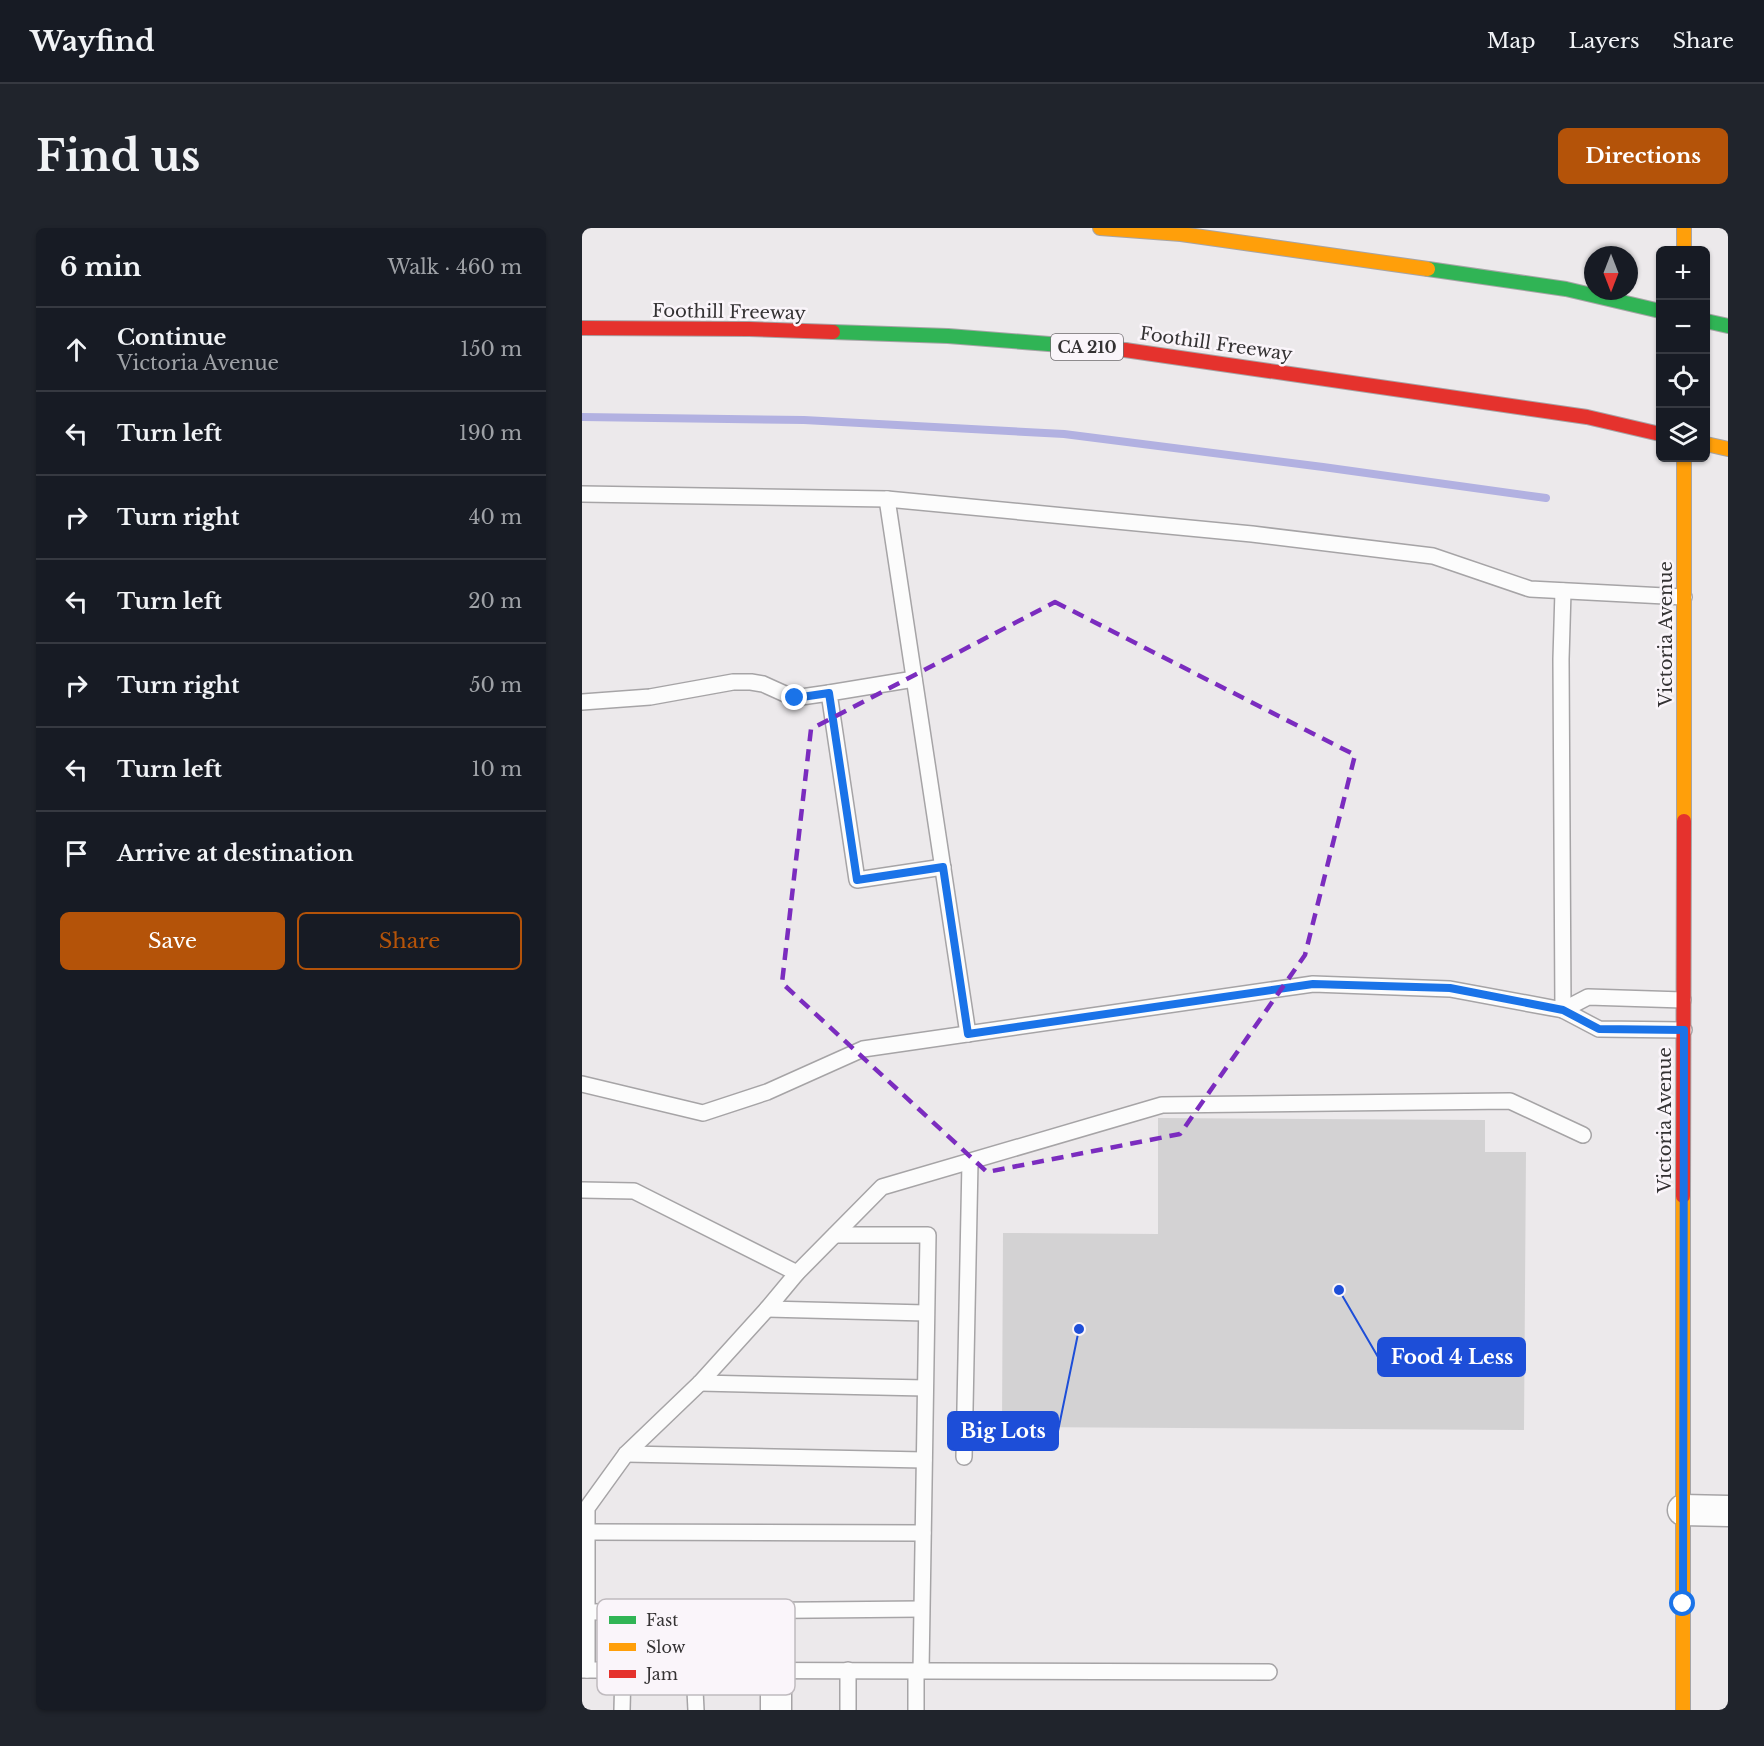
<!DOCTYPE html>
<meta charset="utf-8">
<style>
body{margin:0;font-family:"Libre Baskerville",serif;background:#20242c;color:#f1f3f6}
.controls{position:absolute;right:18px;top:18px;display:grid;overflow:hidden;border-radius:9px;box-shadow:0 2px 4px #0004}
.controls button{width:54px;height:54px;display:grid;place-items:center;padding:0;border:0;border-bottom:2px solid #363941;background:#171b24;color:#f1f3f6;font:30px sans-serif}
.compass{position:absolute;left:1002px;top:18px;width:54px;height:54px;border-radius:50%;background:#171b24;box-shadow:0 2px 4px #0004;rotate:180deg}
.stop{position:absolute;width:18px;height:18px;margin:-14px;border:4px solid #1a73e8;border-radius:50%;background:#fff}
.stop.end{background:#1a73e8;border-color:#fff;box-shadow:0 2px 6px #0008}
.list{margin:0;padding:0;list-style:none}
h2{display:flex;justify-content:space-between;align-items:center;height:78px;margin:0;padding:0 24px;font-size:26px}
h2 small{font-size:20px;font-weight:400;color:#9ea1a6}
.list li{display:grid;grid-template-columns:39px 1fr auto;gap:18px;align-items:center;box-sizing:border-box;height:84px;padding:0 24px;border-top:2px solid #363941}
.list b{display:block;font-size:22px;white-space:nowrap}
.list p{margin:0;font-size:20px;white-space:nowrap;color:#9ea1a6}
.list em{font-size:20px;font-style:normal;color:#9ea1a6}
.actions{display:flex;gap:12px;padding:18px 24px}
.actions a{flex:1;padding:14px 0;border:2px solid #b45309;border-radius:9px;text-align:center;font-size:21px;color:#b45309}
.actions .main{background:#b45309;color:#fff}
.icon{flex:none;width:33px;height:33px;fill:none;stroke:currentColor;stroke-width:2;stroke-linecap:round;stroke-linejoin:round}
.map{position:relative;flex:none;width:1146px;height:1482px;overflow:hidden;border-radius:9px}
header{display:flex;align-items:center;gap:36px;box-sizing:border-box;height:84px;padding:0 30px;background:#171b24;border-bottom:2px solid #363941}
header strong{font-size:28px}
nav{display:flex;gap:33px;margin-inline-start:auto;font-size:21px}
.intro{display:flex;align-items:center;justify-content:space-between;box-sizing:border-box;height:144px;padding:0 36px}
h1{margin:0;font-size:42px}
.button{padding:15px 27px;border-radius:9px;background:#b45309;color:#fff;font-size:21px;font-weight:700}
main{display:flex;gap:36px;padding:0 36px}
aside{flex:1;background:#171b24;border-radius:9px;box-shadow:0 2px 4px #0004}
.map>svg:first-child{display:block}
.lines{fill:none;stroke-linecap:round;stroke-linejoin:round}
.stream{stroke:#b2b1e1;stroke-width:8}
.building{fill:#d3d2d3}
.lane-casing{stroke:#a6a4a6;stroke-width:18}
.street-casing{stroke:#a6a4a6;stroke-width:33}
.fast-casing{stroke:#a6a4a6;stroke-width:16}
.slow-casing{stroke:#a6a4a6;stroke-width:16}
.jam-casing{stroke:#a6a4a6;stroke-width:16}
.lane{stroke:#fcfcfc;stroke-width:15}
.street{stroke:#fcfcfc;stroke-width:30}
.fast{stroke:#30b455;stroke-width:14}
.slow{stroke:#ff9f0a;stroke-width:14}
.jam{stroke:#e5322d;stroke-width:14}
.route{stroke:#1a73e8;stroke-width:8}
.marked{fill:none;stroke:#7b2cbf;stroke-width:4.5;stroke-dasharray:12 8;stroke-linejoin:round}
.labels{text-anchor:middle;dominant-baseline:central;stroke-width:5;stroke-linejoin:round;paint-order:stroke}
.shield{fill:#faf5fa;stroke:#6f6c6f;stroke-width:1.5}
.shield-label{font-size:16px;font-weight:bold;fill:#343233}
.street-label{font-size:18px;fill:#343233;stroke:#faf5fa}
.key{fill:#faf5fa;stroke:#bfbabe;stroke-width:1.5}
.key-label{font-size:16px;fill:#343233}
.leader{fill:none;stroke:#1d4ed8;stroke-width:2}
.callout-dot{fill:#1d4ed8;stroke:#faf5fa;stroke-width:2}
.callout{fill:#1d4ed8;stroke:#1d4ed8;stroke-width:2}
.callout-label{font-size:20px;text-anchor:middle;font-weight:bold;fill:#fff}
</style>
<header>
<strong>Wayfind</strong>
<nav><a>Map</a><a>Layers</a><a>Share</a></nav>
</header>
<div class="intro"><h1>Find us</h1><a class="button">Directions</a></div>
<main>
<aside>
<h2>6 min<small>Walk · 460 m</small></h2>
<ul class="list">
<li><svg class="icon" aria-label="ahead" viewBox="0 0 24 24"><path d="M12 20V5M6 11l6-6 6 6"/></svg><div><b>Continue</b><p>Victoria Avenue</p></div><em>150 m</em></li>
<li><svg class="icon" aria-label="left" viewBox="0 0 24 24"><path d="M17 20v-9H6M10 6l-5 5 5 5"/></svg><div><b>Turn left</b></div><em>190 m</em></li>
<li><svg class="icon" aria-label="right" viewBox="0 0 24 24"><path d="M7 20v-9h11M14 6l5 5-5 5"/></svg><div><b>Turn right</b></div><em>40 m</em></li>
<li><svg class="icon" aria-label="left" viewBox="0 0 24 24"><path d="M17 20v-9H6M10 6l-5 5 5 5"/></svg><div><b>Turn left</b></div><em>20 m</em></li>
<li><svg class="icon" aria-label="right" viewBox="0 0 24 24"><path d="M7 20v-9h11M14 6l5 5-5 5"/></svg><div><b>Turn right</b></div><em>50 m</em></li>
<li><svg class="icon" aria-label="left" viewBox="0 0 24 24"><path d="M17 20v-9H6M10 6l-5 5 5 5"/></svg><div><b>Turn left</b></div><em>10 m</em></li>
<li><svg class="icon" aria-label="arrive" viewBox="0 0 24 24"><path d="M6 21V4h12l-3 4 3 4H6"/></svg><div><b>Arrive at destination</b></div></li>
</ul>
<div class="actions"><a class="main">Save</a><a>Share</a></div>
</aside>
<div class="map">
<svg width="1146" height="1482" viewBox="0 0 1146 1482">
<rect width="100%" height="100%" fill="#ece9eb"/>
<g class="lines">
<polyline class="stream" points="0,189 222,192 482,206 741,239 964,270"/>
</g>
<polygon class="building" points="576,890 903,892 903,924 944,924 942,1202 420,1199 421,1005 576,1006"/>
<g class="lines">
<defs>
<g id="lane">
<polyline points="0,266 305,271 670,306 851,328 948,361 1102,369"/>
<polyline points="305,271 386,806"/>
<polyline points="332,451 247,465 275,652 361,639"/>
<polyline points="0,474 68,469 151,454 169,454 181,456 212,470 247,465"/>
<polyline points="981,782 1017,801 1102,802"/>
<polyline points="981,782 1006,769 1101,772"/>
<polyline points="0,856 121,885 185,864 281,821 731,756 868,761 981,782 979,431 981,363"/>
<polyline points="0,962 52,963 215,1045"/>
<polyline points="253,1007 346,1007 339,1443"/>
<polyline points="185,1081 344,1085"/>
<polyline points="118,1155 343,1160"/>
<polyline points="44,1226 342,1232"/>
<polyline points="382,1229 388,934"/>
<polyline points="6,1304 341,1305"/>
<polyline points="5,1384 339,1381"/>
<polyline points="0,1442 687,1444"/>
<polyline points="5,1442 5,1280 44,1226 118,1155 185,1081 215,1045 300,959 580,877 928,873 1001,907"/>
<polyline points="112,1442 114,1482"/>
<polyline points="334,1443 334,1482"/>
<polyline points="40,1482 41,1442"/>
<polyline points="266,1482 266,1442"/>
</g>
<g id="street">
<polyline points="1101,1282 1146,1283"/>
<polyline points="194,1482 194,1442"/>
</g>
<g id="fast">
<polyline points="846,41 984,61 1078,83"/>
<polyline points="1124,93 1146,98"/>
<polyline points="251,104 366,108 543,122"/>
</g>
<g id="slow">
<polyline points="518,0 599,6 846,41"/>
<polyline points="1102,0 1102,22"/>
<polyline points="1124,216 1146,221"/>
<polyline points="1102,593 1102,230"/>
<polyline points="1101,1482 1101,968"/>
</g>
<g id="jam">
<polyline points="0,100 167,101 251,104"/>
<polyline points="543,122 1005,189 1078,206"/>
<polyline points="1101,968 1102,593"/>
</g>
</defs>
<use href="#lane" class="lane-casing"/>
<use href="#street" class="street-casing"/>
<use href="#fast" class="fast-casing"/>
<use href="#slow" class="slow-casing"/>
<use href="#jam" class="jam-casing"/>
<use href="#lane" class="lane"/>
<use href="#street" class="street"/>
<use href="#fast" class="fast"/>
<use href="#slow" class="slow"/>
<use href="#jam" class="jam"/>
</g>
<g class="lines">
<polyline class="route" points="213,470 247,465 275,652 361,639 386,806 731,756 868,760 981,782 1017,801 1102,802 1101,1376"/>
</g>
<path class="marked" d="M473,374L773,527L723,727L598,906L405,944L200,755L229,501Z"/>
<g class="labels">
<rect class="shield" x="469" y="106" width="72" height="26" rx="4.5"/>
<g class="shield-label">
<text x="505" y="119">CA 210</text>
</g>
<g class="street-label">
<text transform="translate(147 84) rotate(1)">Foothill Freeway</text>
<text transform="translate(634 116) rotate(8)">Foothill Freeway</text>
<text transform="translate(1084 406) rotate(-90)">Victoria Avenue</text>
<text transform="translate(1083 892) rotate(-90)">Victoria Avenue</text>
</g>
</g>
<rect x="15" y="1371" width="198" height="96" rx="9" class="key"/>
<rect x="27" y="1388" width="27" height="8" fill="#30b455"/>
<rect x="27" y="1415" width="27" height="8" fill="#ff9f0a"/>
<rect x="27" y="1442" width="27" height="8" fill="#e5322d"/>
<g class="key-label">
<text x="64" y="1398">Fast</text>
<text x="64" y="1425">Slow</text>
<text x="64" y="1452">Jam</text>
</g>
<path class="leader" d="M757 1062L796 1129M497 1101L476 1203"/>
<g class="callout-dot">
<circle cx="757" cy="1062" r="6"/>
<circle cx="497" cy="1101" r="6"/>
</g>
<g class="callout">
<rect x="796" y="1110" width="147" height="38" rx="6"/>
<rect x="366" y="1184" width="110" height="38" rx="6"/>
</g>
<g class="callout-label">
<text x="870" y="1136">Food 4 Less</text>
<text x="421" y="1210">Big Lots</text>
</g>
</svg>
<div class="controls">
<button>+</button>
<button>−</button>
<button><svg class="icon" aria-label="locate" viewBox="0 0 24 24"><circle cx="12" cy="12" r="6"/><path d="M12 2v4M12 18v4M2 12h4M18 12h4"/></svg></button>
<button><svg class="icon" aria-label="layers" viewBox="0 0 24 24"><path d="M12 4l9 5-9 5-9-5zM3 14l9 5 9-5"/></svg></button>
</div>
<svg class="compass" viewBox="-18 -18 36 36"><path d="M0-13l5 13h-10z" fill="#e53935"/><path d="M0 13l5-13h-10z" fill="#9ea1a6"/></svg>
<div class="stop" style="left:1101px;top:1376px"></div>
<div class="stop end" style="left:213px;top:470px"></div>
</div>
</main>
